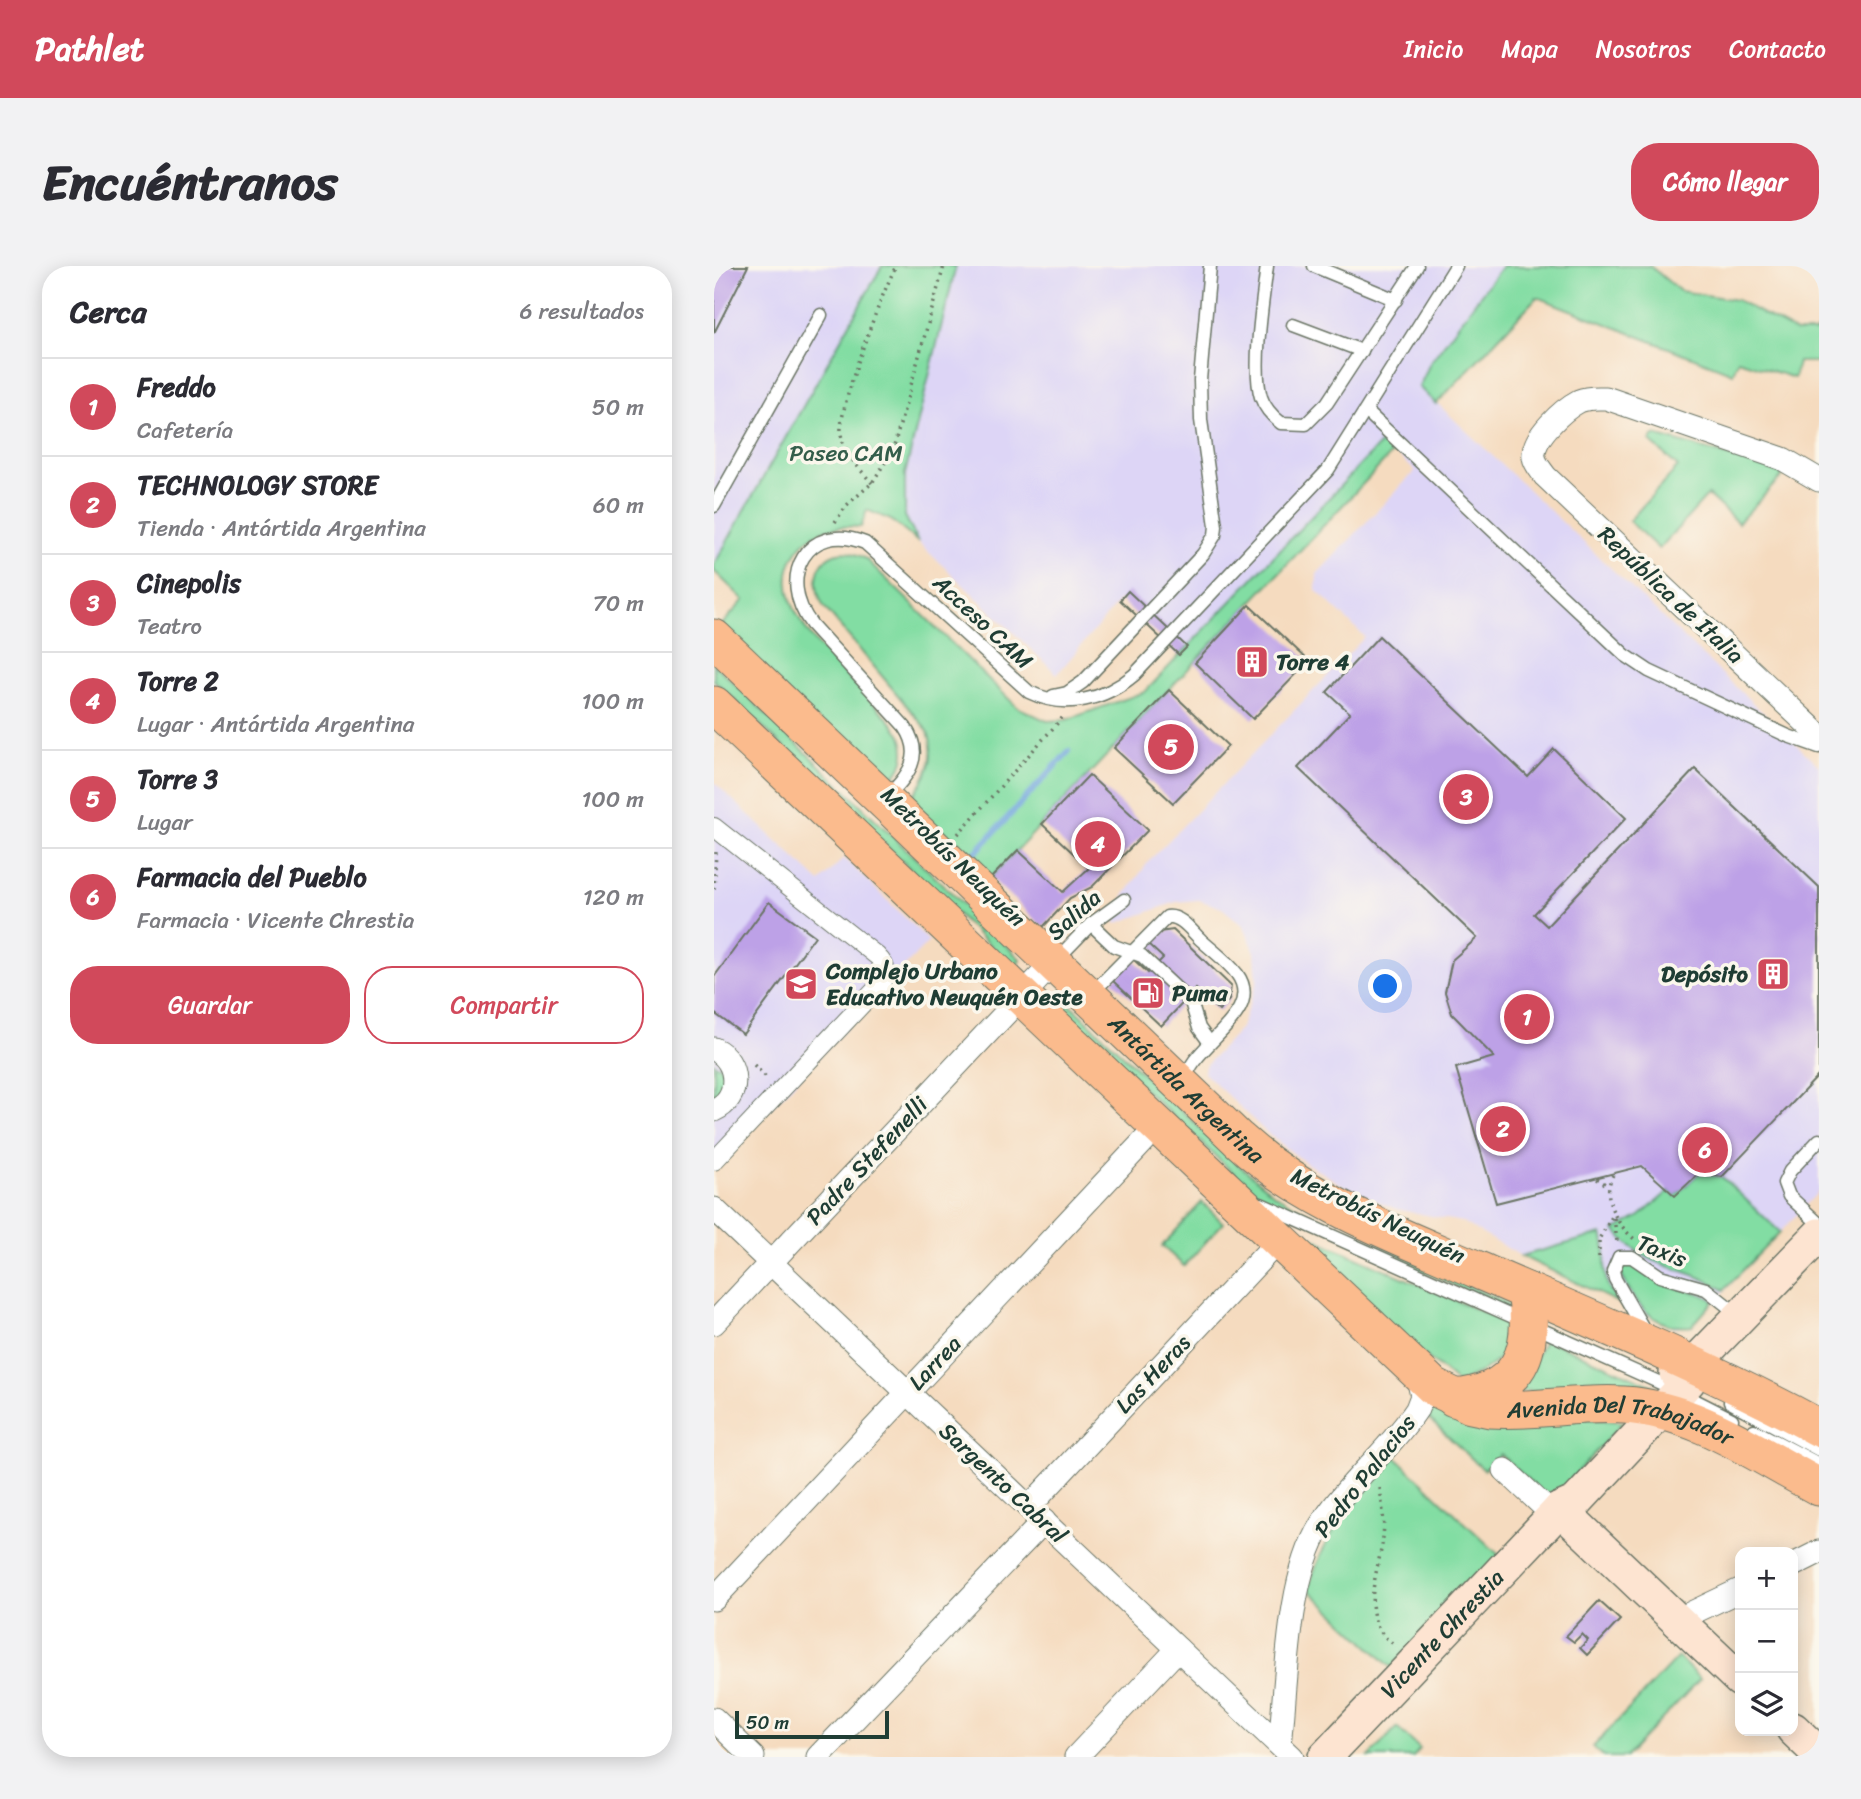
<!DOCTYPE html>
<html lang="es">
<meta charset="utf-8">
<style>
body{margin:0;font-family:Sriracha,sans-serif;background:#f2f2f3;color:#2b2b33}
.controls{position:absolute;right:21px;bottom:21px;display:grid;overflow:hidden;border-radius:14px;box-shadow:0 4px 18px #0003}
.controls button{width:63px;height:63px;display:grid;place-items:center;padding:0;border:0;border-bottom:2px solid #e1e1e2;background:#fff;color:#2b2b33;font:35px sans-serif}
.scale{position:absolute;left:21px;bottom:18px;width:154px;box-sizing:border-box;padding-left:7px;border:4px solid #1f3d34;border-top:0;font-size:19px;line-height:24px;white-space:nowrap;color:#1f3d34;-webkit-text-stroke:5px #fbf7ec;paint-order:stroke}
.you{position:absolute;left:672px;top:721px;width:24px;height:24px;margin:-18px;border:5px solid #fff;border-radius:50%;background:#1a73e8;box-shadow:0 0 0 10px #1a73e833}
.badge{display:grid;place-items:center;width:46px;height:46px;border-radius:50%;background:#d1495b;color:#fff;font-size:23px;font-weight:700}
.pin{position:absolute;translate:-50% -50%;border:4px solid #fff;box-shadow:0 2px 7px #0006}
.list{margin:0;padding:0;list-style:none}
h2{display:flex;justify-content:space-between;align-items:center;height:91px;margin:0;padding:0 28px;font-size:30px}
h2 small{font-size:23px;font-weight:400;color:#7c7c81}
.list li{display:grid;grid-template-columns:46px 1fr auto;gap:21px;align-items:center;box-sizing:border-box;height:98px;padding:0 28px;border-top:2px solid #e1e1e2}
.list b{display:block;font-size:26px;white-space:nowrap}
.list p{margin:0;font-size:23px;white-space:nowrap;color:#7c7c81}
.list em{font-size:23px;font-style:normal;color:#7c7c81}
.actions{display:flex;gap:14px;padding:21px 28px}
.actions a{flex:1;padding:16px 0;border:2px solid #d1495b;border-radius:28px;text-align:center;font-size:24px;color:#d1495b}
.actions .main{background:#d1495b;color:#fff}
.icon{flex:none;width:38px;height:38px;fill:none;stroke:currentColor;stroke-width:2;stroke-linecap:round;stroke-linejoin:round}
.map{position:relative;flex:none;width:1105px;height:1491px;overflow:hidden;border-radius:28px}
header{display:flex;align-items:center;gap:42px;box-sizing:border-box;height:98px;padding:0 35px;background:#d1495b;color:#fff}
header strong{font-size:33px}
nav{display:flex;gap:38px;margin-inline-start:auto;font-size:24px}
.intro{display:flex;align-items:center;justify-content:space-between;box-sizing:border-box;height:168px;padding:0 42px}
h1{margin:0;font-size:49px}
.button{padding:18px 32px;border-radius:28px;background:#d1495b;color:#fff;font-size:24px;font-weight:700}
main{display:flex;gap:42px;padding:0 42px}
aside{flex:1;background:#fff;border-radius:28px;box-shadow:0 4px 18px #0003}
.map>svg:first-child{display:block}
.built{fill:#ddd5f6}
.green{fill:#82dda3;stroke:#508d6c;stroke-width:2}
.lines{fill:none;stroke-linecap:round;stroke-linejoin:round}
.stream{stroke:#6ea6dd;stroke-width:6}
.building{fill:#bda1e7}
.service-casing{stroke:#6a7465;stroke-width:15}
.pedestrian-casing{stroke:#6a7465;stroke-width:20}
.minor-casing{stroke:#6a7465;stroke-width:25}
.secondary-casing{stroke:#6a7465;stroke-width:36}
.primary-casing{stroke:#6a7465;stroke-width:39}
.path{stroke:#6a7465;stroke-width:3.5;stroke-dasharray:2 5;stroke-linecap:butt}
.service{stroke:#fff;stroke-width:12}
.pedestrian{stroke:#fff;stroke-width:18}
.minor{stroke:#fff;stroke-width:23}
.secondary{stroke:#fde4d1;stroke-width:33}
.primary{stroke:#fbbb8d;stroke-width:37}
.labels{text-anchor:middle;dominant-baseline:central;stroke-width:7;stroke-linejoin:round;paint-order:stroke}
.park-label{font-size:23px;fill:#335d4a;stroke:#fbf7ec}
.street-label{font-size:23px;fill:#1f3d34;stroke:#fbf7ec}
.poi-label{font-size:23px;font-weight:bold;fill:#1f3d34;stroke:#fbf7ec;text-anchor:start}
</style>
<header>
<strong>Pathlet</strong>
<nav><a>Inicio</a><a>Mapa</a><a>Nosotros</a><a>Contacto</a></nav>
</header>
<div class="intro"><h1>Encuéntranos</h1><a class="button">Cómo llegar</a></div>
<main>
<aside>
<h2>Cerca<small>6 resultados</small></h2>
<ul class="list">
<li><span class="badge">1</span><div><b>Freddo</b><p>Cafetería</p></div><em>50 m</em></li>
<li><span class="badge">2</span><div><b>TECHNOLOGY STORE</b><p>Tienda · Antártida Argentina</p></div><em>60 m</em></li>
<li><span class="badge">3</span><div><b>Cinepolis</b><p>Teatro</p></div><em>70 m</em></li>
<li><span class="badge">4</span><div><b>Torre 2</b><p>Lugar · Antártida Argentina</p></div><em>100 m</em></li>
<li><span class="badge">5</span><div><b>Torre 3</b><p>Lugar</p></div><em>100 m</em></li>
<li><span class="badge">6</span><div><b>Farmacia del Pueblo</b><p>Farmacia · Vicente Chrestia</p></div><em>120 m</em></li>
</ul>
<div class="actions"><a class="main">Guardar</a><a>Compartir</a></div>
</aside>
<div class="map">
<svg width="1105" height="1491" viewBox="0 0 1105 1491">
<rect width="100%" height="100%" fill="#fbf7ec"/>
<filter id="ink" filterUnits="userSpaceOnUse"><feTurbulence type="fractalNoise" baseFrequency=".0143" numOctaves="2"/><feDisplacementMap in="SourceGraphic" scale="14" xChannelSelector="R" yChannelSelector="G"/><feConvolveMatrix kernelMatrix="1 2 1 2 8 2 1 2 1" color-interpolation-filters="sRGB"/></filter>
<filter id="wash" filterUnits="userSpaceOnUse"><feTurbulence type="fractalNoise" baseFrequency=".00686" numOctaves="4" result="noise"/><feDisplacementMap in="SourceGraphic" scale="28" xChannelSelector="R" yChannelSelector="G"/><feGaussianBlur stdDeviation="1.57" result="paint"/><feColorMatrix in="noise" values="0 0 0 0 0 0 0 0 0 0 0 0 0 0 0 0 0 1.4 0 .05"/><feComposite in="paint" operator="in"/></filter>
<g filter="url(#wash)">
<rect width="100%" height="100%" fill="#f5dbbf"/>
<g class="built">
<polygon points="0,0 168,0 0,299"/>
<polygon points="242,0 788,0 716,97 706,121 1105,500 1105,925 978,1060 960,1062 807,990 748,956 682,943 635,923 592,897 552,866 490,807 491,800 527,762 543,716 541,686 530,660 508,642 485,634 462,636 401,658 410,630 435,595 651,371 602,324 603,308 701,205 669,175 465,389 406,334 343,408 204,276 191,250 191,208"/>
<polygon points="0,516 106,616 130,592 215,675 0,902"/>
</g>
<g class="green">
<path d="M168,0H242L191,208V250L204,276L177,254L153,244L147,261C123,259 99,263 84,284C38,346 156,421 186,468C194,487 190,505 172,517L3,364L30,334L0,305V299Z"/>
<polygon points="788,0 936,0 966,25 1023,34 1082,66 1101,66 1105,62 1105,96 1084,96 1080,112 1024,94 1019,107 823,31 722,138 705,121 716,97"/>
<polygon points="941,169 1064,204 1069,209 1024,257 994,229 945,283 915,255 964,201 936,175"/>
<path d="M669,175L680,185L277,612L195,534C213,513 223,492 214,465L110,341C90,307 114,271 152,293L303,441L333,455L352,454L431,426Z"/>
<polygon points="0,398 303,690 306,693 303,700 295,698 0,414"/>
<polygon points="343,730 349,732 526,900 560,928 592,946 791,1036 801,1047 572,944 534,921 338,736"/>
<polygon points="0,797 8,802 12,820 0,833"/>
<path d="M985,907L1008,911L1066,966L1010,1024C973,999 933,1005 901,964L926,950L955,925L961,930Z"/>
<polygon points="488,936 509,957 470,1000 448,980"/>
<path d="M539,946L798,1059C796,1093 772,1105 744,1117Z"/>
<path d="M888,968C897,996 881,1013 907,1038L807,990Z"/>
<path d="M908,996C924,995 933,1010 947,1016C965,1025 983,1023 1000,1035L978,1060C940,1065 920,1037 905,1004Z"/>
<polygon points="831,1073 939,1120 944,1125 804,1125"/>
<polygon points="717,1138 909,1156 837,1235 786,1188 770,1204 711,1149"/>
<path d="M678,1188L786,1290L679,1403L594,1323C611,1265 641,1234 678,1188Z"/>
<polygon points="964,1391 986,1413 912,1491 890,1491 879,1481"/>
<polygon points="683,1461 706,1483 699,1491 655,1491"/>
</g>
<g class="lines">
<polyline class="stream" points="261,587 355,485"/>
</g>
<g id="blocks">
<g class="building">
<polygon points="0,0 34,0 0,67"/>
<polygon points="414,325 473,381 465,389 406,334"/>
<polygon points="535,339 595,395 539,453 481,397"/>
<polygon points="665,370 814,511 840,483 912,552 820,648 833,660 981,503 1105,621 1105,809 1008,911 985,907 961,930 928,900 782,937 742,802 780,791 738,748 731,726 738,694 763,672 584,502 636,447 613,426"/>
<polygon points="455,424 514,480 459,537 400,482"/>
<polygon points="375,509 434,564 378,621 356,632 329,661 277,612 304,584 349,626 375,602 328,558"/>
<polygon points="55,636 101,670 29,768 0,747 0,711"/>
<polygon points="459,664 517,720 515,734 505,745 482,723 447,760 399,715 419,693 434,707 449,692 434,678 445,666"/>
<polygon points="885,1335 906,1354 873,1389 866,1382 874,1374 868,1368 860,1376 852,1370"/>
</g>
</g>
</g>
<g filter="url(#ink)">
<use href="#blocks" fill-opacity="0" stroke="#6a7465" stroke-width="2"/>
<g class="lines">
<defs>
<g id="service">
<path d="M553,0C549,32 538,102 547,131C551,143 558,150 567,157L592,158L613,137L703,0"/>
<polyline points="600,0 682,34"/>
<polyline points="579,59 648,85"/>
<polyline points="652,145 911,389 935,405 1074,470 1105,481"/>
<polyline points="0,240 107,49"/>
<polyline points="339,430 353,427 369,416 489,288 501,269 502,260 487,154 486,114 496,0"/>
<path d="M171,533C192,511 212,492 191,461L98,359C61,311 94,254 151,277L315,426C352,444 390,434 420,409L614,204L742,0"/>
<polyline points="377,658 400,680 428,690 477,736 485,762 496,777"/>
<polyline points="342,694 377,658 410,634"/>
<path d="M378,727L453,651C467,649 478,666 487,674C499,685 513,695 523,708C553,749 472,781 472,816"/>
<polyline points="1105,874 1076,905 1070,917 1075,930 1105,958"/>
<polyline points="547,938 951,1119 1018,1153"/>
<polyline points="933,1069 901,1013 899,1005 905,991 918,991 946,1010 992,1023 1026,1050"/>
<polyline points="1016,1136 1105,1184"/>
<polyline points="1040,1164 1105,1198"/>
</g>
<path id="pedestrian" d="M0,561L163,690C173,700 174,707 166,719L0,895"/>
<g id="minor">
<path d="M1105,214L1069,193L892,132C883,132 874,131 865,135C850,143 817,172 820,191C821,198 827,204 831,210L1105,469"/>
<path d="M0,783C26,795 27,833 0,844"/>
<polyline points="0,943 578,1491"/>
<polyline points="0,1057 339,697"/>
<polyline points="791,1204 840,1250"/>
<polyline points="315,1241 564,975"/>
<polyline points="1079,1299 1105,1286"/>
<polyline points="0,1333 443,861"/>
<polyline points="963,1354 1026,1324"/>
<polyline points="0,1453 39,1491"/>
<path d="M566,1479C573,1415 573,1313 607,1259C634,1216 676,1184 703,1143L708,1130L703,1107"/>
<polyline points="104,1491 330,1255"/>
<polyline points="362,1491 464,1383"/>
</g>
<g id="secondary">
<polyline points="962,1107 980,1098 1105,969"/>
<polyline points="846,1243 1026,1414"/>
<polyline points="1079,1463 1105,1488"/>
<path id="s1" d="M611,1491L846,1243L862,1236L975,1115L980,1098"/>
</g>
<g id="primary">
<path id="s2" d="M0,372L524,873C593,936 679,967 764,1004C879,1054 995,1102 1105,1162"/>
<path id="s3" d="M0,439L720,1121L757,1139L776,1143C821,1146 865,1136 910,1139C981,1143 1044,1189 1105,1221"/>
<path d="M740,1132C807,1126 821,1086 812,1025"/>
</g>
</defs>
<use href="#service" class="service-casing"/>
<use href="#pedestrian" class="pedestrian-casing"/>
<use href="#minor" class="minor-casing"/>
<use href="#secondary" class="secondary-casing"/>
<use href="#primary" class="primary-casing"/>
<g class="path">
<path d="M158,217C146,203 130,188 127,168C124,141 168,27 182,0"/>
<polyline points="121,256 133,239 158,217 179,184 230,0"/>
<polyline points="244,568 349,451"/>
<polyline points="0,623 2,586"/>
<polyline points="40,799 54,813"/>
<path d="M899,909C886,932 904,961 923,975"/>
<polyline points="883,913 893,919"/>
<polyline points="900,952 903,975"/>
<polyline points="885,992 885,973 899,949"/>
<path d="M666,1222C668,1238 671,1255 669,1271C665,1308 641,1353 681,1379"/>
</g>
<use href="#service" class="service"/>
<use href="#pedestrian" class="pedestrian"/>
<use href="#minor" class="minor"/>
<use href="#secondary" class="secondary"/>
<use href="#primary" class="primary"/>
</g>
</g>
<defs>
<symbol id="building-square" viewBox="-11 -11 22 22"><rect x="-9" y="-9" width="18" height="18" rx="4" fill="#d1495b" stroke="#fbf7ec"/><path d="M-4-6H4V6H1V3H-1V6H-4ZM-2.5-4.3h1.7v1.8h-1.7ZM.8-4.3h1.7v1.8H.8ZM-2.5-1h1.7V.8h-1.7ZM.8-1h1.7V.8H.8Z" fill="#fff"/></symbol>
<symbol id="school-square" viewBox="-11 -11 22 22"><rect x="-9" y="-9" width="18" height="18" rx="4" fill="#d1495b" stroke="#fbf7ec"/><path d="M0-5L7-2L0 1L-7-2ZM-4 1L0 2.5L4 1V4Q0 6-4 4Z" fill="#fff"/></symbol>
<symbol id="fuel-square" viewBox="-11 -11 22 22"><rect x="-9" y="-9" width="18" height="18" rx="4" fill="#d1495b" stroke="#fbf7ec"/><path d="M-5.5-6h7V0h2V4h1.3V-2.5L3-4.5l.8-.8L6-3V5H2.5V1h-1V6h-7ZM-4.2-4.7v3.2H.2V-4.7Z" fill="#fff"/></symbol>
</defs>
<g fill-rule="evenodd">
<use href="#building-square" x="519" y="377" width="38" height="38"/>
<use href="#building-square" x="1040" y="689" width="38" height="38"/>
<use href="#school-square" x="68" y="699" width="38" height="38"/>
<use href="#fuel-square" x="415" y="708" width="38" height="38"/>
</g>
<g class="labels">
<g class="park-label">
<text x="132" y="187">Paseo CAM</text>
</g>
<g class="street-label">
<text transform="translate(957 329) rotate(43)">República de Italia</text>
<text transform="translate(269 356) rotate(43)">Acceso CAM</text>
<text transform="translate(239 591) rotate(44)">Metrobús Neuquén</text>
<text transform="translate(360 649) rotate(-42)">Salida</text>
<text stroke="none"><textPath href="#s2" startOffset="653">Antártida Argentina</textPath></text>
<text transform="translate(153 895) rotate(-47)">Padre Stefenelli</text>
<text transform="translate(664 950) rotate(26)">Metrobús Neuquén</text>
<text transform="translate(948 985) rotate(22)">Taxis</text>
<text transform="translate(221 1097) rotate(-47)">Larrea</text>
<text transform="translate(439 1108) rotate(-47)">Las Heras</text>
<text stroke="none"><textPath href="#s3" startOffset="1185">Avenida Del Trabajador</textPath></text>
<text transform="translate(651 1210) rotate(-52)">Pedro Palacios</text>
<text transform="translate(289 1217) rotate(43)">Sargento Cabral</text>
<text stroke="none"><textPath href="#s1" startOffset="170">Vicente Chrestia</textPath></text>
</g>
<g class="poi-label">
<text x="562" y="396">Torre 4</text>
<text x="112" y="705">Complejo Urbano<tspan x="112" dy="26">Educativo Neuquén Oeste</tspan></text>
<text x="1034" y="708" text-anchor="end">Depósito</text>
<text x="458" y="727">Puma</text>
</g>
</g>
</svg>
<div class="controls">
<button>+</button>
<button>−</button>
<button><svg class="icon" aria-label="layers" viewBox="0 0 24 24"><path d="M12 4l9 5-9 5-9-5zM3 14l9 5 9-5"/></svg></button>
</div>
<div class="scale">50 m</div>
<div class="you"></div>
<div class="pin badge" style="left:813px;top:751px">1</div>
<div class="pin badge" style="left:789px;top:863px">2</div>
<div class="pin badge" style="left:752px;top:531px">3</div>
<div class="pin badge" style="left:384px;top:578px">4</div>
<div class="pin badge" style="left:457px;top:481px">5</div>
<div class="pin badge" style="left:991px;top:884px">6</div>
</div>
</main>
